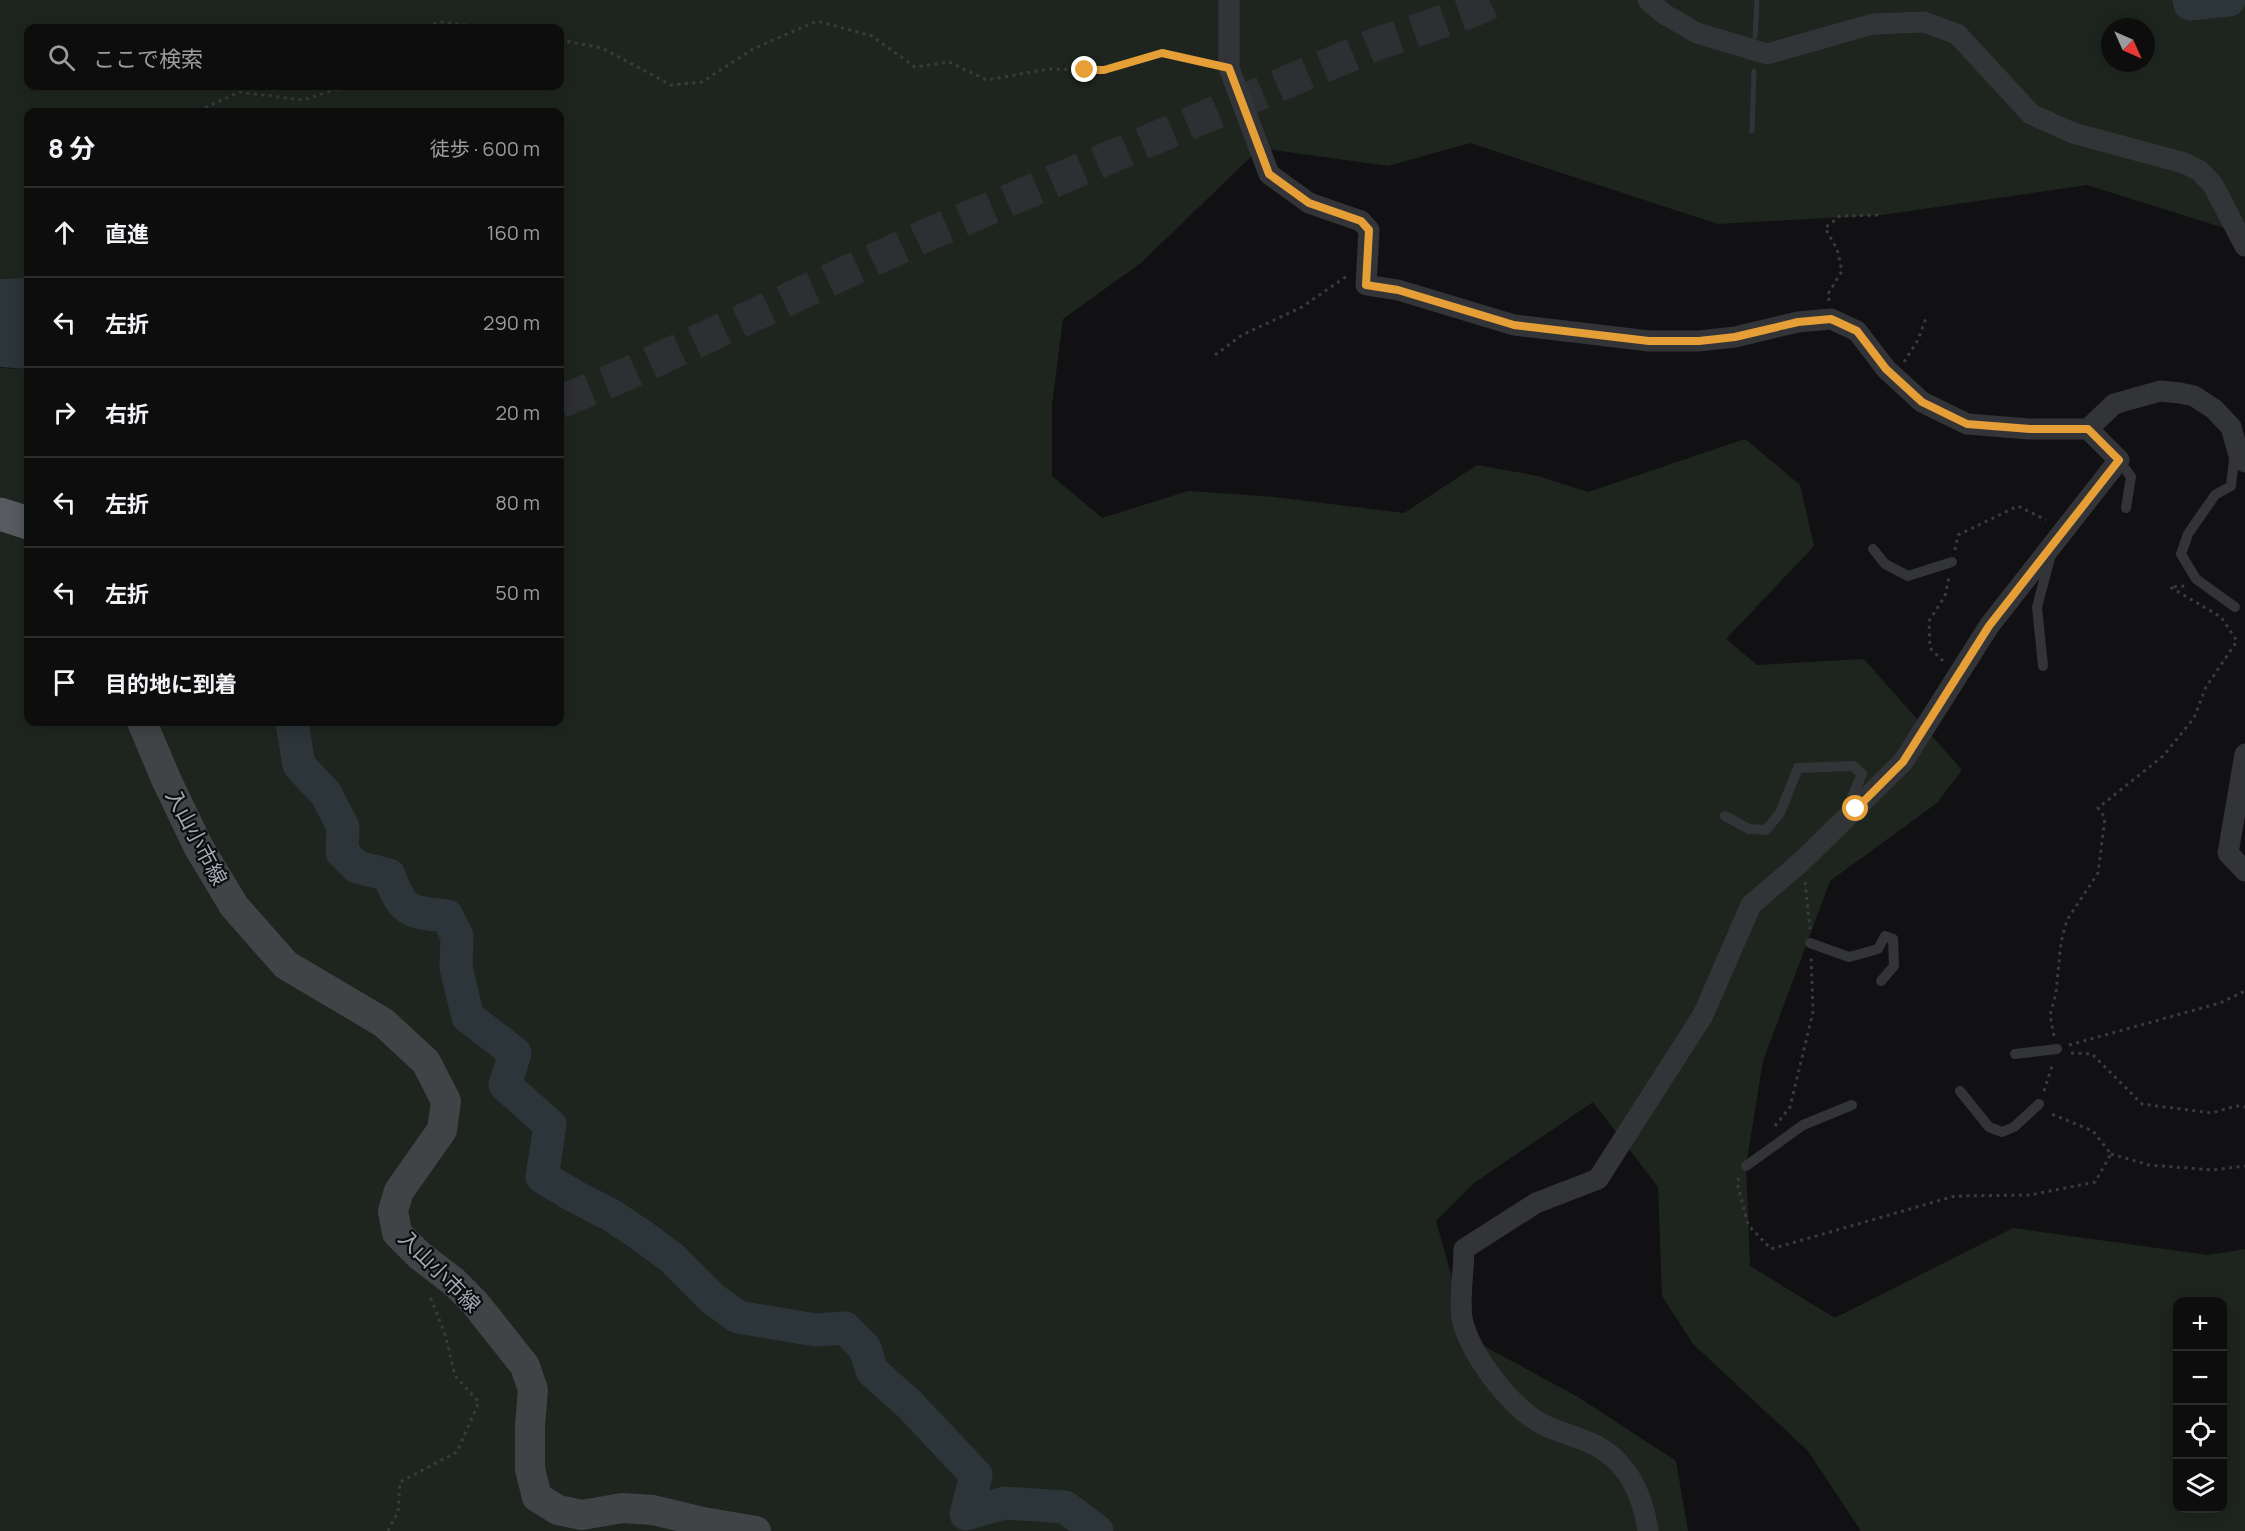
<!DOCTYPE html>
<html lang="ja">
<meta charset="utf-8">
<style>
body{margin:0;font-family:Manrope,"Noto Sans JP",sans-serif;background:#1b1b1c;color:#f1f3f6}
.controls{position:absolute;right:18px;bottom:18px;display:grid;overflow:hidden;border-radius:12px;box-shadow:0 3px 15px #0003}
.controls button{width:54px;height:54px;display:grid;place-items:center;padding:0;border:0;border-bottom:2px solid #2d2d2e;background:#0d0d0e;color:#f1f3f6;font:30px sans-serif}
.compass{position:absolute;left:2101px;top:18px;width:54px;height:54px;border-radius:50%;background:#0d0d0e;box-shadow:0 3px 15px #0003;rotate:135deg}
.stop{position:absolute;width:18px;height:18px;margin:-14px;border:4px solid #e69f37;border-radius:50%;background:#fff}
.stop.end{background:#e69f37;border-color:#fff;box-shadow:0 2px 6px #0008}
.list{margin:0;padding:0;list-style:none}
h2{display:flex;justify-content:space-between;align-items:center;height:78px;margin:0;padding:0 24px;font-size:26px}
h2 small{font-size:20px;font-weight:400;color:#9a9c9e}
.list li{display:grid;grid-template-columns:39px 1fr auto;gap:18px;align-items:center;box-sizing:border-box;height:90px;padding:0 24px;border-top:2px solid #2d2d2e}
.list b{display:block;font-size:22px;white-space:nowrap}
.list em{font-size:20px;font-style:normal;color:#9a9c9e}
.icon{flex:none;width:33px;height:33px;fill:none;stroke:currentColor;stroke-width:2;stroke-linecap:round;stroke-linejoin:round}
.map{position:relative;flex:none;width:2245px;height:1531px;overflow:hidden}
.search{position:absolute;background:#0d0d0e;box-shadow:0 3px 15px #0003;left:24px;top:24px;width:540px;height:66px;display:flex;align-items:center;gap:15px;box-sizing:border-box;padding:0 21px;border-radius:12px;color:#9a9c9e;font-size:22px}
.panel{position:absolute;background:#0d0d0e;box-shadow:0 3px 15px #0003;left:24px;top:108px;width:540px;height:618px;border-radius:12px}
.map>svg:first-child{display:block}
.green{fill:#1e251e;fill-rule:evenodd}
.water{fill:#2c353a}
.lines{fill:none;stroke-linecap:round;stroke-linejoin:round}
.stream{stroke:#2c353a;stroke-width:5}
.river{stroke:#2c353a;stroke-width:33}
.trunk-tunnel{stroke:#2e2f33;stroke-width:33;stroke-dasharray:33 16;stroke-linecap:butt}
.path{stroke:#393b3e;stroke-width:3;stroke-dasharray:3 4.5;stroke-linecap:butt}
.service{stroke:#333438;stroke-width:10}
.minor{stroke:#333438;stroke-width:21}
.secondary{stroke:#414347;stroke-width:30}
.trunk{stroke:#575a5f;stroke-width:33}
.route{stroke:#e69f37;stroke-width:8}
.labels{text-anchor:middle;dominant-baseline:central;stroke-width:4.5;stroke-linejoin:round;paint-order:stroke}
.street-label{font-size:21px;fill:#a4a9b3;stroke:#0c0d0e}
</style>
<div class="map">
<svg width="2245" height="1531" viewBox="0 0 2245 1531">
<rect width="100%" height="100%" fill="#111113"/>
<path class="green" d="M0,0H2245V238L2237,232L2087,185L1882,215L1718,224L1470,143L1388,166L1260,148L1141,263L1063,319L1052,405V476L1102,518L1188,491L1274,497L1404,513L1477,465L1538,476L1588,492L1745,439L1800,485L1814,546L1726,639L1757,665L1864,659L1962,770L1937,803L1830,881L1763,1061L1746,1166L1750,1266L1835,1318L2013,1228L2208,1255L2245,1249V1531H1861L1808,1451L1693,1344L1662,1296L1658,1187L1593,1102L1474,1183L1436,1221L1469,1338L1578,1397L1676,1461L1688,1531H0V368L28,369V722H560V112H28V280L24,278L0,279ZM2110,27H2146V63H2110ZM28,28H560V86H28ZM2178,1302H2222V1508H2178Z"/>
<polygon class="water" points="24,278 28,280 28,369 0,367 0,279"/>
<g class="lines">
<g class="stream">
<polyline points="1755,37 1757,0"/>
<polyline points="1752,131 1754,71"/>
</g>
<g class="river">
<polyline points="2189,0 2190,4 2229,0"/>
<path d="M292,722L299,765L326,794L343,827L342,852L357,867L389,875C403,914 410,912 447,916L457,936L456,968L468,1017L515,1053L505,1085L550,1125L542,1177L574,1196L611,1215L641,1235L672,1258L713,1299L738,1317L815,1330L845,1328L865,1348L872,1371L909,1404L976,1475L966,1514L1004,1503L1065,1507L1097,1531"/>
</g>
<polyline class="trunk-tunnel" points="560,402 622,376 927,235 1374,45 1472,11 1496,0"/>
<g class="path">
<polyline points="419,28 441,22 490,28"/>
<polyline points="560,40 602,48 671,85 702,82 753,49 817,21 872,36 915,67 949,62 987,80 1048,69 1104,70 1162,53 1210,64"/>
<polyline points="200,112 200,110 239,92 303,100 338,89 341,86"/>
<polyline points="1829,301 1828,294 1842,271 1837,249 1825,228 1840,216 1882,215"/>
<polyline points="1215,355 1242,335 1302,307 1347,276"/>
<polyline points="1904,362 1918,340 1926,318"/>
<polyline points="1955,550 1958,535 2018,506 2046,520"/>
<polyline points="1943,661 1930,648 1929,621 1945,596 1949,577"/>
<polyline points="1805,882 1810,929"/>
<polyline points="2054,1036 2050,1015 2056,993 2061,942 2067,920 2098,873 2105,818 2098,808 2163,756 2194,718 2206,687 2237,641 2221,617 2170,587 2185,586"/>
<polyline points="2069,1045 2220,1003 2245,991"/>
<polyline points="2071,1053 2092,1054 2142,1104 2212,1113 2236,1106 2245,1107"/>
<polyline points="2044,1091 2053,1063"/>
<polyline points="1775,1126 1790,1107 1813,1012 1811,957"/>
<polyline points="2111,1154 2149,1165 2213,1170 2245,1166"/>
<polyline points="1739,1178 1737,1182 1748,1225 1771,1249 1955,1196 2030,1195 2095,1182 2111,1154 2093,1131 2049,1113"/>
<polyline points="388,1531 398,1512 400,1482 457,1452 479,1402 455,1376 445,1334 429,1294"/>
</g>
<g class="service">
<polyline points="2235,450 2231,486 2215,495 2188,534 2181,554 2196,579 2235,607"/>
<polyline points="2119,460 2131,477 2126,508"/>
<polyline points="1873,549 1885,564 1908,576 1952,562"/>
<polyline points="2043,666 2037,607 2050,558"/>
<polyline points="1725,816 1749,829 1766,830 1780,813 1798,768 1853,766 1862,774 1846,811"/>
<polyline points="1810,943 1849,957 1878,949 1885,936 1893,939 1894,966 1881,981"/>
<polyline points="2015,1054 2057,1049"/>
<polyline points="1960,1091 1989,1127 2002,1132 2014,1127 2039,1104"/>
<polyline points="1746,1166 1803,1125 1852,1105"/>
</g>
<g class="minor">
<polyline points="1229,0 1229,68 1269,174 1309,203 1361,221 1369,230 1366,285 1398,290 1514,325 1649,341 1699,341 1735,337 1798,322 1831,319 1857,331 1886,369 1922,402 1967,424 2029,429 2088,429 2114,404 2160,391 2180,393 2194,396 2214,409 2231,427 2238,452 2245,462"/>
<polyline points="1648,0 1664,14 1697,33 1767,54 1873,24 1924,22 1957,34 2031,114 2073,133 2184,163 2200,171 2213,185 2245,246"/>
<polyline points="2245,754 2228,853 2245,871"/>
<path d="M1648,1531C1643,1496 1628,1462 1595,1445C1579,1437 1560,1433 1544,1425C1511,1409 1469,1353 1462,1318C1459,1298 1464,1270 1464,1249L1536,1203L1598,1179L1703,1015L1751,905L1802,861L1903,762L1989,626L2119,460L2088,429"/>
</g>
<polyline class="secondary" points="142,722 166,779 198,846 234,906 286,965 384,1023 426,1062 446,1101 442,1130 399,1191 393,1211 397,1233 419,1255 454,1282 475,1303 525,1366 533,1390 530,1426 530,1469 537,1497 558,1510 582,1515 622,1508 653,1510 703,1522 756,1531"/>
<polyline class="trunk" points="0,514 28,523"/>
</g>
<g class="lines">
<polyline class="route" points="1085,70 1104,70 1162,53 1229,68 1269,174 1309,203 1361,221 1369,230 1366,285 1398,290 1514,325 1649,341 1699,341 1735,337 1798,322 1831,319 1857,331 1886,369 1922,402 1967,424 2030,429 2088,429 2119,460 1989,626 1903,762 1856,809"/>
</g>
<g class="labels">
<g class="street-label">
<text transform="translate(197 837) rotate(62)">入山小市線</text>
<text transform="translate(440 1271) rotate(45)">入山小市線</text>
</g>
</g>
</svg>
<div class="controls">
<button>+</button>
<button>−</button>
<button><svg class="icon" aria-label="locate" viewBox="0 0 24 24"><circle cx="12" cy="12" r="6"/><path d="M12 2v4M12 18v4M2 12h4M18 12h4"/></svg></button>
<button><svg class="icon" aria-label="layers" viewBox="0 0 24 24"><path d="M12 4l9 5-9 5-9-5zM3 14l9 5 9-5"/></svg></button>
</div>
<svg class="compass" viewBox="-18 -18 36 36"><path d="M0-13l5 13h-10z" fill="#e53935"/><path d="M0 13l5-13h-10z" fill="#9a9c9e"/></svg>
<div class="stop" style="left:1856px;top:809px"></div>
<div class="stop end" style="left:1085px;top:70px"></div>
<div class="search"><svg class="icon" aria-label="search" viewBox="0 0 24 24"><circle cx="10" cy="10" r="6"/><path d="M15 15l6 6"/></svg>ここで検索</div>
<section class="panel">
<h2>8 分<small>徒歩 · 600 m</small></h2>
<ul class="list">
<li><svg class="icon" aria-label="ahead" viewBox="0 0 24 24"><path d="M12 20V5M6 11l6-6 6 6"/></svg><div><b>直進</b></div><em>160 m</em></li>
<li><svg class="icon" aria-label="left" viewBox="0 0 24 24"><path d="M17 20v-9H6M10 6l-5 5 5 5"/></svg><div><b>左折</b></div><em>290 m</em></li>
<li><svg class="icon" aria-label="right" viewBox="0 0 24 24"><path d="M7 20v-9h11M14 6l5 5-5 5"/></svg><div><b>右折</b></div><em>20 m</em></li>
<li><svg class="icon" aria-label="left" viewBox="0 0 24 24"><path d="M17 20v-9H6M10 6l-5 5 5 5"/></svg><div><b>左折</b></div><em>80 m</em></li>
<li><svg class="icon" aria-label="left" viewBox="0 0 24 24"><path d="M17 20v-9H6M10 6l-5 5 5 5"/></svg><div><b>左折</b></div><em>50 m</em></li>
<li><svg class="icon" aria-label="arrive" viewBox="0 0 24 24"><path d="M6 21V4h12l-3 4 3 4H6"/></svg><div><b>目的地に到着</b></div></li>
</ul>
</section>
</div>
